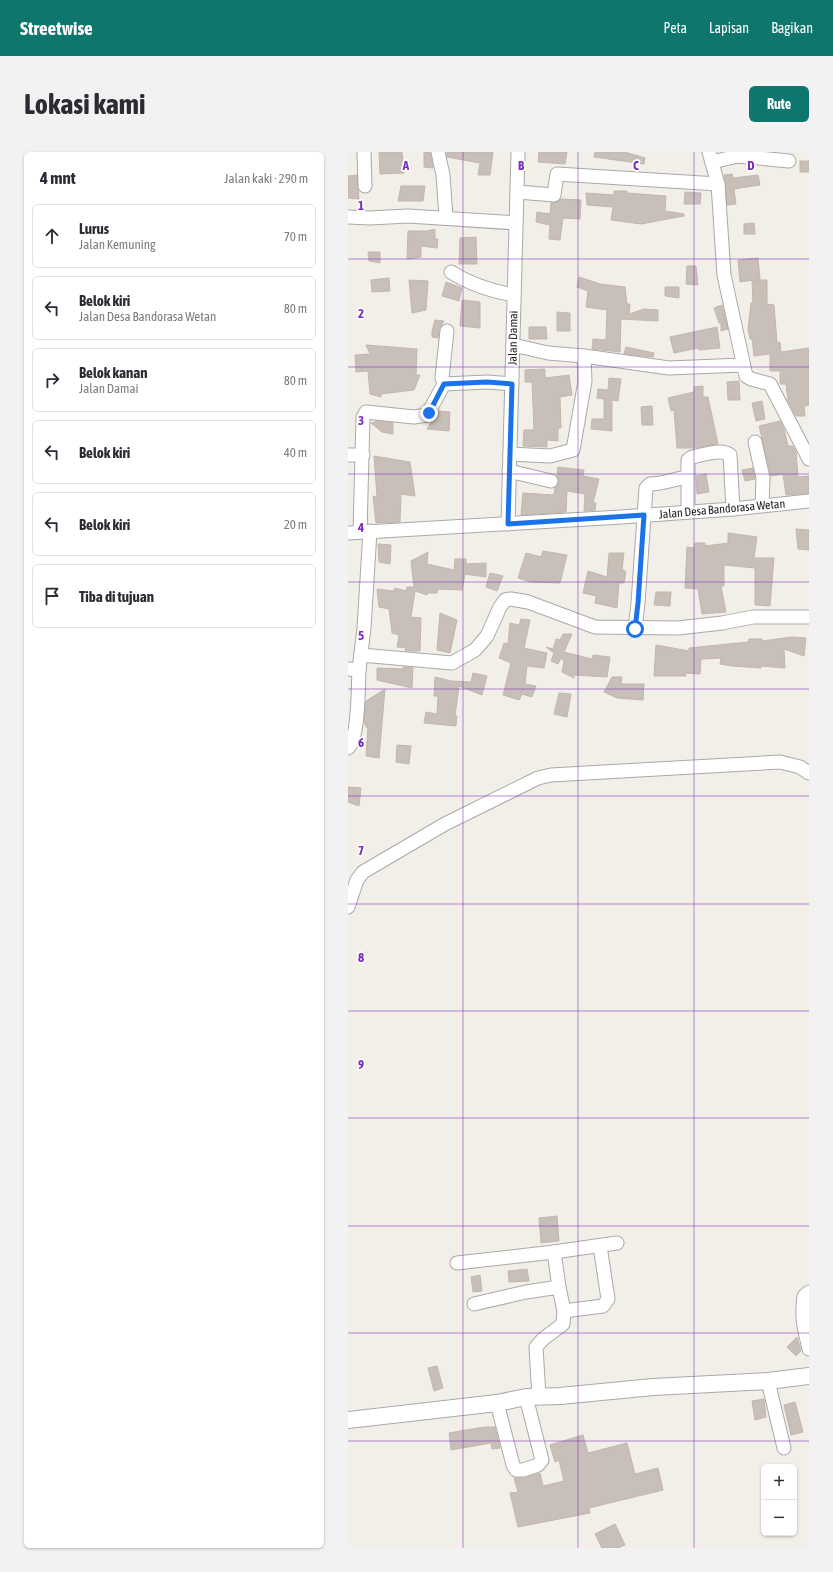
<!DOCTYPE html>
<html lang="id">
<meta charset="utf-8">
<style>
body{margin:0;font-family:"Asap Condensed",sans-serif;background:#f2f2f3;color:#2b2b33}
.controls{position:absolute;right:12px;bottom:12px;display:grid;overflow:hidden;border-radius:6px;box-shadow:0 1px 3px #0004}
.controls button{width:36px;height:36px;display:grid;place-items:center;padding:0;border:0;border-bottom:1px solid #e1e1e2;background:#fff;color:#2b2b33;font:20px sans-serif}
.stop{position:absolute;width:12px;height:12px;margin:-9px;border:3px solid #1a73e8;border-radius:50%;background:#fff}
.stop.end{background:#1a73e8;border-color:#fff;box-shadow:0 1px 4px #0008}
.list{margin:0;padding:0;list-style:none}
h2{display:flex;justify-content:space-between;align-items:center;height:52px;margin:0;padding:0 16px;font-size:17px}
h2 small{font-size:13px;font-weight:400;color:#7c7c81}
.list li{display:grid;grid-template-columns:26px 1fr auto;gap:12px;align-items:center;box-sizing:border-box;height:64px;margin:0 8px 8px;padding:0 8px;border:1px solid #e1e1e2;border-radius:6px}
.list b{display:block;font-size:15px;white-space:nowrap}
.list p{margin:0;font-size:13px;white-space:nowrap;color:#7c7c81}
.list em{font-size:13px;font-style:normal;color:#7c7c81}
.icon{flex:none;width:22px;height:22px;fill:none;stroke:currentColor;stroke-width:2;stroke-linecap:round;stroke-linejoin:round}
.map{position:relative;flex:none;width:461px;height:1396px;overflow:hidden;border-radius:6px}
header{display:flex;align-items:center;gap:24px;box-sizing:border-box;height:56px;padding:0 20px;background:#0f766e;color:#fff}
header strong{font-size:19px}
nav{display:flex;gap:22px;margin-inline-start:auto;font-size:14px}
.intro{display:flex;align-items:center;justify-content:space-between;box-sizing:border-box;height:96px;padding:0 24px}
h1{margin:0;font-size:28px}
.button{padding:10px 18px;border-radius:6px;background:#0f766e;color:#fff;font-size:14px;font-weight:700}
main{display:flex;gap:24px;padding:0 24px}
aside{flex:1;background:#fff;border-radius:6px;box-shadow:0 1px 3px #0004}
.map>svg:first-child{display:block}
.building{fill:#c7bfb8;stroke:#c4b6ab}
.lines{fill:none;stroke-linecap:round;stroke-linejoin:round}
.minor-casing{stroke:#a9a9a9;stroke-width:15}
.tertiary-casing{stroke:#a9a9a9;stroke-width:18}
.minor{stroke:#fff;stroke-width:13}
.tertiary{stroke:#fff;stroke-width:16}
.route{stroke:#1a73e8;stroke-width:5}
.grid{fill:none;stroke:#7b2cbf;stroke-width:1;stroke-opacity:0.55}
.labels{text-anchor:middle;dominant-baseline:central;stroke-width:3.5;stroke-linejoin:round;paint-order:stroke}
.street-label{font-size:12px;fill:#222;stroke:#fff}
.grid-label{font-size:13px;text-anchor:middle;font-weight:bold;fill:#7b2cbf;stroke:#fff;stroke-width:3.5;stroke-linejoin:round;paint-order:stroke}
</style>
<header>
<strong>Streetwise</strong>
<nav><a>Peta</a><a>Lapisan</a><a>Bagikan</a></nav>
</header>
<div class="intro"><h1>Lokasi kami</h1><a class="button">Rute</a></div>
<main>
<aside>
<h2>4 mnt<small>Jalan kaki · 290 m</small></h2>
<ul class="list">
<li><svg class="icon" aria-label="ahead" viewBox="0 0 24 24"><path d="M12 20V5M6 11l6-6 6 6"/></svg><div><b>Lurus</b><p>Jalan Kemuning</p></div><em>70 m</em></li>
<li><svg class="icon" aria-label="left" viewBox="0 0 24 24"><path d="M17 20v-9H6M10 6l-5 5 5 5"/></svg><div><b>Belok kiri</b><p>Jalan Desa Bandorasa Wetan</p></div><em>80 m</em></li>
<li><svg class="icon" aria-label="right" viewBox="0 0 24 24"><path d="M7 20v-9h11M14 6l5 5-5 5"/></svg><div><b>Belok kanan</b><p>Jalan Damai</p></div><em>80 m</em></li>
<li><svg class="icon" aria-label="left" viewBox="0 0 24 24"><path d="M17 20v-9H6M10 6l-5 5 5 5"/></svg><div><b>Belok kiri</b></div><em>40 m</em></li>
<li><svg class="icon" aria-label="left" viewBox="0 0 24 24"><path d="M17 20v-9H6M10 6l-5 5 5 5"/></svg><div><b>Belok kiri</b></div><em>20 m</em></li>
<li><svg class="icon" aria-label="arrive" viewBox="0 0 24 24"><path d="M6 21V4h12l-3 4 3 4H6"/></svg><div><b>Tiba di tujuan</b></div></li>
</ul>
</aside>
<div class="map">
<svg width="461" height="1396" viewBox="0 0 461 1396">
<rect width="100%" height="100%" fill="#f2efe9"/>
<g class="building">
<polygon points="31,0 54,0 56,21 32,22"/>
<polygon points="76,0 82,0 85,16 76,15"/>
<polygon points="99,0 145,0 142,23 130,23 132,11 99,5"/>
<polygon points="191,0 219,0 217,12 190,10"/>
<polygon points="247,0 277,0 297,6 296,12 246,5"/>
<rect x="452" y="9" width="9" height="11"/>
<polygon points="384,22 385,26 410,23 412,33 386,37 388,52 379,53 376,23"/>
<polygon points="9,23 11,47 0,46 0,24"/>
<polygon points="53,34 77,34 75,49 50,49"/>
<polygon points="266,39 279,39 279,41 318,44 317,59 336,62 336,64 293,72 263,68 265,55 239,53 238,41 266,43"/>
<polygon points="337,40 353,41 352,52 336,52"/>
<polygon points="213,47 233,48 232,67 215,66 212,88 201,87 202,73 188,70 189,60 202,62 203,51 209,50"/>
<polygon points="406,71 407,82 396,82 396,72"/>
<polygon points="87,77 87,87 90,87 89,96 73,94 73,105 59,107 60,79 79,79"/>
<polygon points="128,85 129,112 111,112 112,86"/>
<polygon points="20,100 32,100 32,111 21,109"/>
<polygon points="410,106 412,127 392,130 390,108"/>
<polygon points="339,114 348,114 350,133 338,132"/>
<polygon points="231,125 252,132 277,135 279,152 282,152 281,162 296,157 310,158 310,169 273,167 272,200 244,197 245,187 258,188 259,158 238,155 240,139 229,135"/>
<polygon points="41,126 42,139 24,140 23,128"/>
<polygon points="61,128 80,129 78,158 64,161"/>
<polygon points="404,128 419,128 419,152 426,153 429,191 432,190 433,200 461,196 461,253 456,254 457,264 448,264 440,249 438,232 432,232 432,219 422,219 422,202 406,204 404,187 402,187 400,177 403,151 405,151"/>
<polygon points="98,130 114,136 111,149 94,144"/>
<polygon points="317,135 331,135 331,146 317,144"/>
<polygon points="114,148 132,150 132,176 112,174"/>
<polygon points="374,153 380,177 373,179 373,171 371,171 366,156"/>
<polygon points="209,160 222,161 222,179 209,179"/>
<polygon points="87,168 96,169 91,178 90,186 84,185 84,179"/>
<polygon points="181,175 198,175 199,187 181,187"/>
<polygon points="369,175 372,196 351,198 350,196 326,201 322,185"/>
<polygon points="18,193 69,197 68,223 72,223 66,238 33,242 33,245 22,242 20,219 8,220 7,203 22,202"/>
<polygon points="278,195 306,201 305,205 276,202"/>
<polygon points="197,217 197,226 221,223 224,243 212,245 213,276 210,276 210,289 199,288 199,295 175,294 176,278 186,278 184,230 177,230 177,218"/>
<polygon points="261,226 273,227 270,249 264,248 264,279 243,277 244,267 256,267 256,247 249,246 250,237 260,238"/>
<polygon points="391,229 392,248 380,248 379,230"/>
<polygon points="355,234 355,245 360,245 370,292 346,296 329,296 326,258 323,259 320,246 346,240 346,235"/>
<polygon points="414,249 417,267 408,269 404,251"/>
<polygon points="304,254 305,273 294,273 293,255"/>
<polygon points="90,259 102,260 101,279 79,277"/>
<polygon points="30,269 45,271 45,282 34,280 23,271"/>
<polygon points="432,269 436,277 440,294 445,294 448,300 450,325 461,324 461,341 438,343 435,322 423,324 411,274"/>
<polygon points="26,304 62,310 67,344 53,342 52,370 28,371 25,344 29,345"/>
<polygon points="210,315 236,318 235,324 251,327 245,351 248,351 247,358 236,359 237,342 219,339 218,360 173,363 175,341 206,343 207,336 211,330 209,324"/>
<polygon points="405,316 407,327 397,329 394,318"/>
<polygon points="358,322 361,340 349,342 348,324"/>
<polygon points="448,377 461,378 461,398 450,397"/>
<polygon points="380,381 409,385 406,406 426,406 422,454 407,453 407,416 376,413 376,434 373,434 378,460 354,462 350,437 337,436 339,395 346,396 347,391 357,391 357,394 380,391"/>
<polygon points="30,392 43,393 42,412 31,410"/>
<polygon points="195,399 219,403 212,431 182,430 170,426 178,401 193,405"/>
<polygon points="80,400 79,412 106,418 107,407 118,407 118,412 138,411 138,425 117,422 114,438 90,437 89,441 80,441 79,443 67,439 63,465 73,466 72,499 57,499 58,496 49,495 51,483 44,481 41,457 31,455 29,437 46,439 47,436 58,439 59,435 66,435 63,409"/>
<polygon points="261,401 276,401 274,417 278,420 276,431 271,431 269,456 247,451 248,444 235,441 240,419 259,425"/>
<polygon points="142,421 155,424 149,439 138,435"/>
<polygon points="308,440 323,440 322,454 306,453"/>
<polygon points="92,461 109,468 102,501 89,498"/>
<polygon points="173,467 182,468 176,496 199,501 196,516 179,514 177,532 188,534 184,545 174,542 171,548 155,543 163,511 151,506 156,491 160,492 162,471 171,473"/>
<polygon points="215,482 224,482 216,500 244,507 245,503 262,505 259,525 226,523 226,526 214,520 216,509 213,506 210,512 203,509 206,501 198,495 205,497 208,487 212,488"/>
<polygon points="444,485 458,486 456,504 436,497 437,516 413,514 413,516 384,514 372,512 373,506 353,507 352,522 337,521 338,524 306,524 308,493 341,499 341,496 400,490 401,487 414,487 414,489"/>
<polygon points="55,515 65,516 64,536 29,528 29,516 55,517"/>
<polygon points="125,521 139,524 134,543 111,534 107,564 109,564 108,574 76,571 78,560 89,562 90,544 86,544 87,525 103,529 123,530"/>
<polygon points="264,525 274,525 273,532 296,532 295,548 269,546 256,540"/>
<polygon points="37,537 31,606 18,604 20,576 18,575 16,569 18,549"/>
<polygon points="211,541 223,542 219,565 206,562"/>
<polygon points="49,593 63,594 61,612 48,610"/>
<polygon points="0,635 13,636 11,654 0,650"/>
<polygon points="209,1064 211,1089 193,1091 191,1066"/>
<polygon points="179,1117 181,1129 161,1130 160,1119"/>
<polygon points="132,1123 134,1139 125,1140 123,1125"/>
<polygon points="449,1185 453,1199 448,1204 439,1195"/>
<polygon points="89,1214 95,1236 86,1239 80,1216"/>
<polygon points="416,1247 418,1265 407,1268 404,1249"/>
<polygon points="447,1250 455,1280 443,1283 436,1253"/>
<polygon points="136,1275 147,1275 152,1296 144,1297 143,1291 103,1298 101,1281"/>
<polygon points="235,1283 240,1301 279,1291 287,1322 310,1316 315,1338 241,1356 242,1361 170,1375 162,1341 170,1340 166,1326 177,1326 192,1321 195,1334 216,1329 211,1308 207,1310 202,1293"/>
<polygon points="267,1372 277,1393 270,1396 254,1396 247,1382"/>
</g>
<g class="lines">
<defs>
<g id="minor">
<polyline points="16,0 17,34"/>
<polyline points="90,0 95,23 98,65"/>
<polyline points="361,0 370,32 376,123 398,224 403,227 422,232 461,307"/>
<polyline points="364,10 390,4 441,9"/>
<polyline points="170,40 206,43 209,22 370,32"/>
<polyline points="0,65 22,66 60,64 168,71"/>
<path d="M103,120C123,133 143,139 166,143"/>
<polyline points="165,193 200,201 236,204 321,216 395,213"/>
<polyline points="96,232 139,230 164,232"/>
<polyline points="407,290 415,326 414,353"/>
<polyline points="162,302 202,304 225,298 237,229 236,204"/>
<polyline points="0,303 15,303"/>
<polyline points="161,319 203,329"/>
<path d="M340,360V308L344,305C354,303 373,296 382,303L385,357"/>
<polyline points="160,372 170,0"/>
<polyline points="12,380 15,265 18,260 66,265 79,263 96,232 94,226 99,179"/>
<polyline points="0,381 273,365 385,357 461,349"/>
<path d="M287,477L290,451L298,336L302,332C315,332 326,327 339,325"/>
<polyline points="13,503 104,511 127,498 139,484 152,455 157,448 163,447 180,450 247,475 330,476 374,471 405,465 461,465"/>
<polyline points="0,517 11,518 16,476 22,379"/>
<path d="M0,596C11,587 10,534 11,518"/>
<polyline points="0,755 9,728 15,720 97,672 190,626 203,623 432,610 452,615 461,621"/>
<polyline points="109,1111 206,1100"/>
<polyline points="211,1135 206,1100 269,1091"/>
<path d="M461,1140L456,1144C453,1168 456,1174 461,1197"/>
<polyline points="126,1152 178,1140 211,1135 216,1159 215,1172 195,1187 188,1195 191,1245"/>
<polyline points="216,1159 255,1154 260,1147 252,1094"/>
<polyline points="420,1229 436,1296"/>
<polyline points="149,1251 165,1313 168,1318 175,1318 190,1313 194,1308 178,1245"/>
</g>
<polyline id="tertiary" points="0,1268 149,1251 178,1245 212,1244 305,1235 420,1229 461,1224"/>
</defs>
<use href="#minor" class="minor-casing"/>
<use href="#tertiary" class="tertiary-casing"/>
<use href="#minor" class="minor"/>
<use href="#tertiary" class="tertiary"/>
</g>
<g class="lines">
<polyline class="route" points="81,261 96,232 139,230 164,232 160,372 296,363 290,451 287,477"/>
</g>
<path class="grid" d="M115,0V1396M230,0V1396M346,0V1396M0,107H461M0,215H461M0,322H461M0,430H461M0,537H461M0,644H461M0,752H461M0,859H461M0,966H461M0,1074H461M0,1181H461M0,1289H461"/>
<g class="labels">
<g class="street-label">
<text transform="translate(165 186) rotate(-89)">Jalan Damai</text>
<text transform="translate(374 357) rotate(-5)">Jalan Desa Bandorasa Wetan</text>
</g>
</g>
<g class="grid-label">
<text x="58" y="18">A</text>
<text x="173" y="18">B</text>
<text x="288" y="18">C</text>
<text x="403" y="18">D</text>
<text x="13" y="58">1</text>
<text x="13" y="166">2</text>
<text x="13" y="273">3</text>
<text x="13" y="380">4</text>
<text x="13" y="488">5</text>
<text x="13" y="595">6</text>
<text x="13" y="703">7</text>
<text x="13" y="810">8</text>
<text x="13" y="917">9</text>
</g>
</svg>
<div class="controls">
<button>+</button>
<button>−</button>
</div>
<div class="stop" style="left:287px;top:477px"></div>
<div class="stop end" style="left:81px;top:261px"></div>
</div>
</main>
